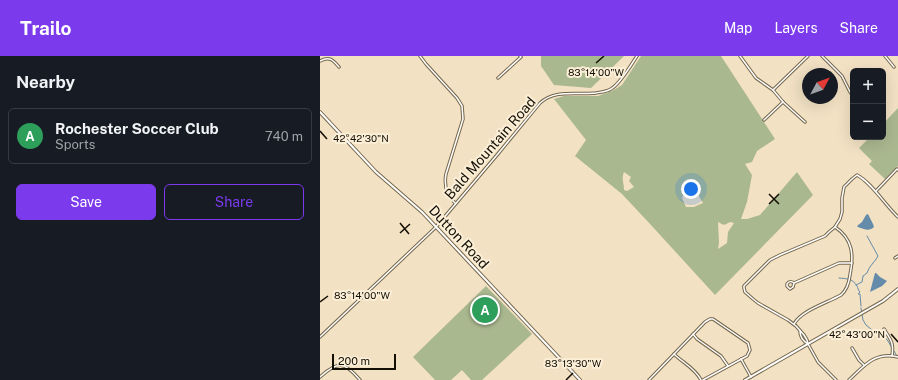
<!DOCTYPE html>
<meta charset="utf-8">
<style>
body{margin:0;font-family:"Public Sans",sans-serif;background:#242831;color:#f1f3f6}
.controls{position:absolute;right:12px;top:12px;display:grid;overflow:hidden;border-radius:6px;box-shadow:0 4px 16px #0002}
.controls button{width:36px;height:36px;display:grid;place-items:center;padding:0;border:0;border-bottom:1px solid #363941;background:#171b24;color:#f1f3f6;font:20px sans-serif}
.compass{position:absolute;left:482px;top:12px;width:36px;height:36px;border-radius:50%;background:#171b24;box-shadow:0 4px 16px #0002;rotate:49deg}
.scale{position:absolute;left:12px;bottom:10px;width:64px;box-sizing:border-box;padding-left:4px;border:2px solid #140f05;border-top:0;font-size:11px;line-height:14px;white-space:nowrap;color:#140f05;-webkit-text-stroke:3px #fcefd7;paint-order:stroke}
.you{position:absolute;left:371px;top:133px;width:14px;height:14px;margin:-10px;border:3px solid #fff;border-radius:50%;background:#1a73e8;box-shadow:0 0 0 6px #1a73e833}
.badge{display:grid;place-items:center;width:26px;height:26px;border-radius:50%;background:#7c3aed;color:#fff;font-size:13px;font-weight:700}
.pin{position:absolute;translate:-50% -50%;border:2px solid #fff;box-shadow:0 1px 4px #0006}
.list{margin:0;padding:0;list-style:none}
h2{display:flex;justify-content:space-between;align-items:center;height:52px;margin:0;padding:0 16px;font-size:17px}
h2 small{font-size:13px;font-weight:400;color:#9ea1a6}
.list li{display:grid;grid-template-columns:26px 1fr auto;gap:12px;align-items:center;box-sizing:border-box;height:56px;margin:0 8px 8px;padding:0 8px;border:1px solid #363941;border-radius:6px}
.list b{display:block;font-size:15px;white-space:nowrap}
.list p{margin:0;font-size:13px;white-space:nowrap;color:#9ea1a6}
.list em{font-size:13px;font-style:normal;color:#9ea1a6}
.actions{display:flex;gap:8px;padding:12px 16px}
.actions a{flex:1;padding:9px 0;border:1px solid #7c3aed;border-radius:6px;text-align:center;font-size:14px;color:#7c3aed}
.actions .main{background:#7c3aed;color:#fff}
.map{position:relative;flex:none;width:578px;height:324px;overflow:hidden}
header{display:flex;align-items:center;gap:24px;box-sizing:border-box;height:56px;padding:0 20px;background:#7c3aed;color:#fff}
header strong{font-size:19px}
nav{display:flex;gap:22px;margin-inline-start:auto;font-size:14px}
main{display:flex}
aside{flex:1;background:#171b24}
.map>svg:first-child{display:block}
.green{fill:#aab88f;fill-rule:evenodd}
.water{fill:#648baa}
.lines{fill:none;stroke-linecap:round;stroke-linejoin:round}
.stream{stroke:#648baa;stroke-width:1}
.minor-casing{stroke:#74664b;stroke-width:3.5}
.tertiary-casing{stroke:#74664b;stroke-width:4}
.minor{stroke:#fff;stroke-width:1.5}
.tertiary{stroke:#fff;stroke-width:2}
.ticks{fill:none;stroke:#140f05;stroke-width:1.5}
.labels{text-anchor:middle;dominant-baseline:central;stroke-width:4;stroke-linejoin:round;paint-order:stroke}
.street-label{font-size:14px;fill:#140f05;stroke:#fcefd7}
.ticks-label{font-size:10px;text-anchor:middle;fill:#140f05;stroke:#fcefd7;stroke-width:4;stroke-linejoin:round;paint-order:stroke}
</style>
<header>
<strong>Trailo</strong>
<nav><a>Map</a><a>Layers</a><a>Share</a></nav>
</header>
<main>
<aside>
<h2>Nearby<small></small></h2>
<ul class="list">
<li><span class="badge" style="background:#2e9e5b">A</span><div><b>Rochester Soccer Club</b><p>Sports</p></div><em>740 m</em></li>
</ul>
<div class="actions"><a class="main">Save</a><a>Share</a></div>
</aside>
<div class="map">
<svg width="578" height="324" viewBox="0 0 578 324">
<rect width="100%" height="100%" fill="#f2e1c3"/>
<g class="green">
<polygon points="221,0 304,0 271,32 234,29 221,10"/>
<path d="M321,0H401L455,83L437,95L432,106L425,108L432,119L427,146L421,163H427L440,159L477,116L493,139L395,239L331,169L302,138L255,100L266,84L234,43L244,40H278L292,35L302,29ZM304,116L311,121L309,125L314,131L307,135L304,134C304,126 301,124 304,116ZM370,125L383,147L374,151H366L362,142ZM398,166C404,169 403,170 410,166L414,167L408,176L407,187L398,193L399,187Z"/>
<polygon points="578,52 578,110 565,123 549,108 552,105 539,92 550,81 563,81 563,68"/>
<polygon points="166,230 212,278 162,324 151,324 142,314 131,324 115,324 93,301"/>
</g>
<g class="water">
<path d="M548,158L553,168L554,171C549,176 544,173 538,171L537,170L542,166L546,159Z"/>
<polygon points="555,217 556,217 560,221 567,225 562,230 550,236"/>
</g>
<g class="lines">
<g class="stream">
<path d="M519,222C527,223 532,222 537,230C538,232 538,234 540,236L538,238H540L541,250"/>
<path d="M536,229L542,226L543,220L547,217C549,210 555,206 558,200L547,180"/>
<polyline points="541,252 543,264 546,269 557,278 564,280 568,285 572,292"/>
<polyline points="574,295 577,300"/>
</g>
<defs>
<g id="minor">
<path d="M100,0L106,8L137,42L142,50L143,63L126,118C124,129 126,139 135,147"/>
<polyline points="420,0 436,22 453,34 463,46 485,66"/>
<polyline points="502,0 522,20 530,36 533,40"/>
<polyline points="565,0 574,11"/>
<path d="M0,5C10,0 13,4 19,11"/>
<polyline points="178,22 201,1 200,0"/>
<polyline points="453,34 488,0"/>
<polyline points="444,64 463,46"/>
<polyline points="556,135 577,113 578,114"/>
<polyline points="575,202 578,200"/>
<path d="M474,227L473,231L470,233L467,230V228C469,225 471,225 474,227L519,207H532"/>
<path d="M474,268C482,254 507,247 521,239C527,234 529,227 530,219C534,199 533,183 515,171"/>
<path d="M564,273C571,284 574,287 572,300"/>
<path d="M480,275C480,281 483,285 488,288"/>
<polyline points="373,278 377,283 401,300 408,310"/>
<path d="M0,281L116,171L177,99L220,47C235,33 257,39 276,37C281,36 286,36 291,33C300,28 311,9 317,0"/>
<polyline points="532,292 539,304 544,309"/>
<path d="M354,298C363,307 375,312 381,324"/>
<polyline points="421,303 431,321"/>
<path d="M0,321C18,305 24,305 40,324"/>
<polyline points="329,324 385,266 390,263 393,263 428,287 430,294 427,300 383,324"/>
<path d="M516,324L498,306L488,288L487,284L484,279L476,270L468,264L438,247L433,243L425,236L424,232V230L450,204L460,199L505,180L509,176L515,171L520,163L522,156V142L524,131L532,123L537,119C552,127 565,149 578,161"/>
<path d="M529,324C544,310 555,295 578,301"/>
</g>
<g id="tertiary">
<polyline points="0,56 56,116 102,156 260,324"/>
<polyline points="425,324 549,253 563,245 578,233"/>
</g>
</defs>
<use href="#minor" class="minor-casing"/>
<use href="#tertiary" class="tertiary-casing"/>
<use href="#minor" class="minor"/>
<use href="#tertiary" class="tertiary"/>
</g>
<path class="ticks" d="M276,7L284,0M0,75L7,83M449,138L459,148M449,148L459,138M80,167L89,178M80,177L90,168M0,246L8,240M571,278L578,286M246,324L253,317"/>
<g class="labels">
<g class="street-label">
<text transform="translate(170 92) rotate(-49)">Bald Mountain Road</text>
<text transform="translate(139 181) rotate(47)">Dutton Road</text>
</g>
</g>
<g class="ticks-label">
<text x="276" y="20">83°14'00"W</text>
<text x="41" y="86">42°42'30"N</text>
<text x="42" y="243">83°14'00"W</text>
<text x="537" y="282">42°43'00"N</text>
<text x="253" y="311">83°13'30"W</text>
</g>
</svg>
<div class="controls">
<button>+</button>
<button>−</button>
</div>
<svg class="compass" viewBox="-18 -18 36 36"><path d="M0-13l5 13h-10z" fill="#e53935"/><path d="M0 13l5-13h-10z" fill="#9ea1a6"/></svg>
<div class="scale">200 m</div>
<div class="you"></div>
<div class="pin badge" style="left:165px;top:254px;background:#2e9e5b">A</div>
</div>
</main>
